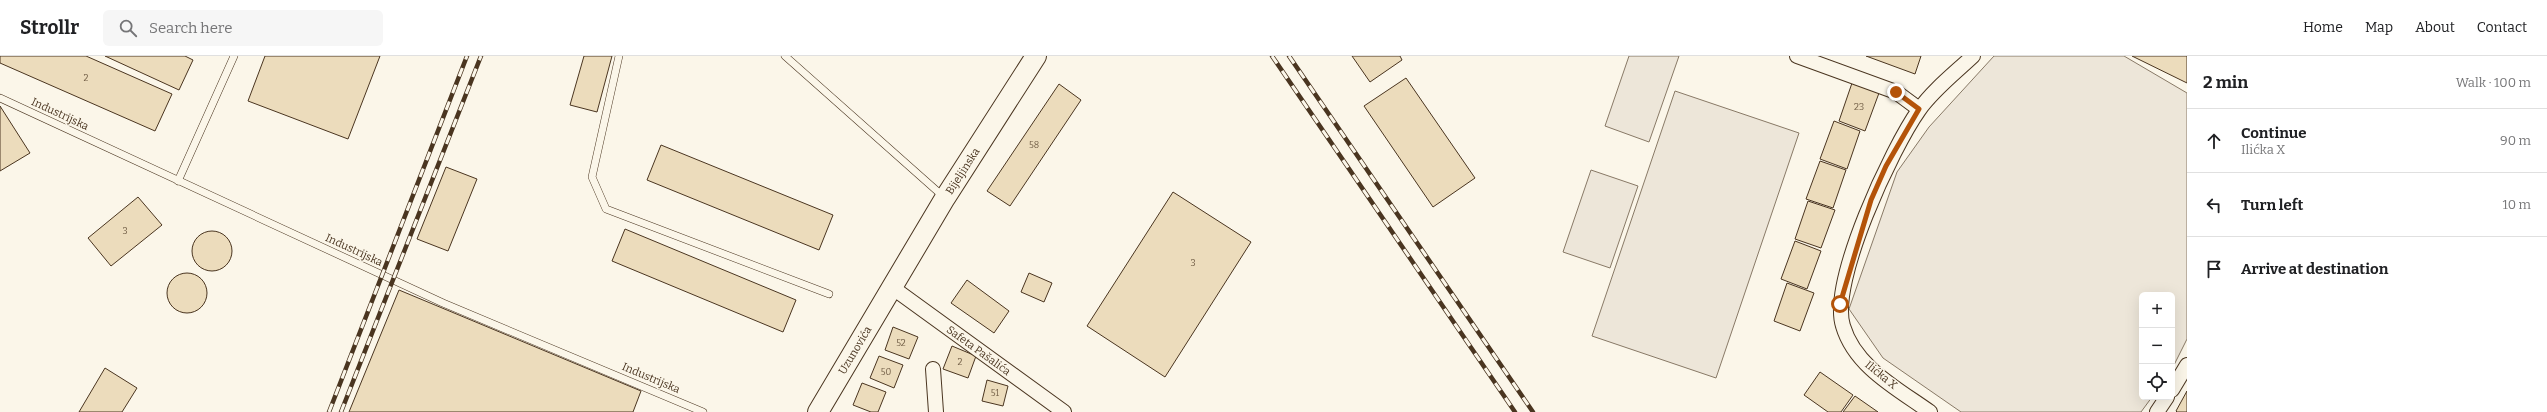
<!DOCTYPE html>
<meta charset="utf-8">
<style>
body{margin:0;font-family:Bitter,serif;background:#f6f6f6;color:#202124}
.controls{position:absolute;right:12px;bottom:12px;display:grid;overflow:hidden;border-radius:6px;box-shadow:0 4px 16px #0002}
.controls button{width:36px;height:36px;display:grid;place-items:center;padding:0;border:0;border-bottom:1px solid #e0e0e0;background:#fff;color:#202124;font:20px sans-serif}
.stop{position:absolute;width:12px;height:12px;margin:-9px;border:3px solid #b45309;border-radius:50%;background:#fff}
.stop.end{background:#b45309;border-color:#fff;box-shadow:0 1px 4px #0008}
.list{margin:0;padding:0;list-style:none}
h2{display:flex;justify-content:space-between;align-items:center;height:52px;margin:0;padding:0 16px;font-size:17px}
h2 small{font-size:13px;font-weight:400;color:#757577}
.list li{display:grid;grid-template-columns:26px 1fr auto;gap:12px;align-items:center;box-sizing:border-box;height:64px;padding:0 16px;border-top:1px solid #e0e0e0}
.list b{display:block;font-size:15px;white-space:nowrap}
.list p{margin:0;font-size:13px;white-space:nowrap;color:#757577}
.list em{font-size:13px;font-style:normal;color:#757577}
.icon{flex:none;width:22px;height:22px;fill:none;stroke:currentColor;stroke-width:2;stroke-linecap:round;stroke-linejoin:round}
.map{position:relative;flex:none;width:2187px;height:356px;overflow:hidden}
header{display:flex;align-items:center;gap:24px;box-sizing:border-box;height:56px;padding:0 20px;background:#fff;border-bottom:1px solid #e0e0e0}
header strong{font-size:19px}
nav{display:flex;gap:22px;margin-inline-start:auto;font-size:14px}
.search{width:280px;height:36px;background:#f6f6f6;display:flex;align-items:center;gap:10px;box-sizing:border-box;padding:0 14px;border-radius:6px;color:#757577;font-size:15px}
main{display:flex}
aside{flex:1;background:#fff}
.map>svg:first-child{display:block}
.green{fill:#ede6d9;stroke:#887966}
.building{fill:#ecdcbc;stroke:#4a3520}
.lines{fill:none;stroke-linecap:round;stroke-linejoin:round}
.lane-casing{stroke:#4a3520;stroke-width:8}
.street-casing{stroke:#4a3520;stroke-width:16}
.secondary-casing{stroke:#4a3520;stroke-width:22}
.lane{stroke:#fbf6e9;stroke-width:7}
.street{stroke:#fbf6e9;stroke-width:14}
.secondary{stroke:#fbf6e9;stroke-width:20}
.rail-casing{stroke:#4a3520;stroke-width:4.5}
.rail{stroke:#fbf6e9;stroke-width:3;stroke-dasharray:9;stroke-linecap:butt}
.route{stroke:#b45309;stroke-width:5}
.labels{text-anchor:middle;dominant-baseline:central;stroke-width:3;stroke-linejoin:round;paint-order:stroke}
.number-label{font-size:9px;fill:#725f47}
.street-label{font-size:11px;fill:#4a3520;stroke:#fbf6e9}
</style>
<header>
<strong>Strollr</strong>
<div class="search"><svg class="icon" aria-label="search" viewBox="0 0 24 24"><circle cx="10" cy="10" r="6"/><path d="M15 15l6 6"/></svg>Search here</div>
<nav><a>Home</a><a>Map</a><a>About</a><a>Contact</a></nav>
</header>
<main>
<div class="map">
<svg width="2187" height="356" viewBox="0 0 2187 356">
<rect width="100%" height="100%" fill="#fbf6e9"/>
<g class="green">
<polygon points="1629,0 1679,0 1649,86 1605,70"/>
<polygon points="1994,0 2124,0 2187,37 2187,283 2172,313 2172,239 2142,239 2142,341 2152,341 2141,356 1961,356 1883,302 1849,253 1897,116 1929,71"/>
<polygon points="1675,35 1799,77 1716,322 1592,280"/>
<polygon points="1591,114 1638,130 1610,212 1563,196"/>
</g>
<g class="building">
<polygon points="0,0 86,0 172,38 155,75 0,7"/>
<polygon points="105,0 185,0 193,4 179,34"/>
<polygon points="265,0 380,0 348,83 248,45"/>
<polygon points="584,0 612,0 597,56 570,49"/>
<polygon points="1352,0 1400,0 1402,4 1370,26"/>
<polygon points="1866,0 1921,0 1915,18"/>
<polygon points="2132,0 2187,0 2187,27"/>
<polygon points="1406,22 1475,122 1433,151 1364,50"/>
<polygon points="1852,27 1879,37 1865,75 1839,65"/>
<polygon points="1059,28 1081,44 1010,150 987,135"/>
<polygon points="0,50 30,97 0,115"/>
<polygon points="1834,65 1860,75 1847,113 1820,103"/>
<polygon points="661,89 833,159 819,194 647,124"/>
<polygon points="1820,105 1846,114 1833,152 1806,143"/>
<polygon points="446,111 477,123 448,195 417,183"/>
<polygon points="1173,136 1251,186 1165,321 1087,270"/>
<polygon points="138,141 162,169 111,210 88,182"/>
<polygon points="1808,145 1835,154 1821,192 1795,183"/>
<polygon points="625,173 796,244 783,276 612,205"/>
<circle cx="212" cy="195" r="20"/>
<polygon points="1795,185 1821,195 1807,233 1781,223"/>
<circle cx="187" cy="237" r="20"/>
<polygon points="1029,217 1052,227 1044,246 1021,236"/>
<polygon points="967,224 1009,255 994,277 951,247"/>
<polygon points="1787,227 1814,237 1800,275 1774,265"/>
<polygon points="399,234 641,335 633,356 349,356"/>
<polygon points="893,271 918,281 909,303 885,294"/>
<polygon points="952,290 976,300 968,322 943,313"/>
<polygon points="879,300 903,309 894,332 870,322"/>
<polygon points="105,312 137,332 122,356 79,356"/>
<polygon points="1820,316 1853,339 1841,356 1828,356 1804,339"/>
<polygon points="987,324 1008,330 1003,350 982,345"/>
<polygon points="862,327 886,336 878,356 871,356 853,349"/>
<polygon points="2187,335 2187,356 2177,356 2176,355"/>
<polygon points="1855,340 1878,356 1843,356"/>
</g>
<g class="lines">
<defs>
<g id="lane">
<polyline points="619,0 592,121 606,153 829,238"/>
<polyline points="785,0 945,142"/>
<polyline points="0,42 443,247 703,356"/>
<polyline points="178,125 234,0"/>
</g>
<g id="street">
<polyline points="1797,0 1896,36 1919,53"/>
<path id="s1" d="M893,232L1064,356"/>
<polyline points="933,313 936,356"/>
<polyline points="2172,334 2187,309"/>
<path d="M1930,356C1898,333 1855,311 1843,270C1829,226 1892,92 1919,54C1933,34 1955,17 1973,0"/>
<polyline points="2157,356 2167,341"/>
</g>
<g id="secondary">
<path id="s2" d="M818,356L945,142L1036,0"/>
</g>
</defs>
<use href="#lane" class="lane-casing"/>
<use href="#street" class="street-casing"/>
<use href="#secondary" class="secondary-casing"/>
<use href="#lane" class="lane"/>
<use href="#street" class="street"/>
<use href="#secondary" class="secondary"/>
<defs>
<g id="rail">
<polyline points="1272,0 1515,356"/>
<polyline points="1289,0 1533,356"/>
<polyline points="329,356 467,0"/>
<polyline points="341,356 481,0"/>
</g>
</defs>
<use href="#rail" class="rail-casing"/>
<use href="#rail" class="rail"/>
</g>
<g class="lines">
<polyline class="route" points="1840,248 1871,144 1886,110 1919,53 1896,36"/>
</g>
<g class="labels">
<g class="number-label">
<text x="86" y="22">2</text>
<text x="1859" y="51">23</text>
<text x="1034" y="89">58</text>
<text x="125" y="175">3</text>
<text x="1193" y="207">3</text>
<text x="901" y="287">52</text>
<text x="960" y="306">2</text>
<text x="886" y="316">50</text>
<text x="995" y="337">51</text>
</g>
<g class="street-label">
<text transform="translate(60 58) rotate(25)">Industrijska</text>
<text stroke="none"><textPath href="#s2" startOffset="281">Bijeljinska</textPath></text>
<text transform="translate(354 194) rotate(25)">Industrijska</text>
<text stroke="none"><textPath href="#s2" startOffset="72">Uzunovića</textPath></text>
<text stroke="none"><textPath href="#s1" startOffset="106">Safeta Pašalića</textPath></text>
<text transform="translate(1881 319) rotate(39)">Ilićka X</text>
<text transform="translate(651 322) rotate(23)">Industrijska</text>
</g>
</g>
</svg>
<div class="controls">
<button>+</button>
<button>−</button>
<button><svg class="icon" aria-label="locate" viewBox="0 0 24 24"><circle cx="12" cy="12" r="6"/><path d="M12 2v4M12 18v4M2 12h4M18 12h4"/></svg></button>
</div>
<div class="stop" style="left:1840px;top:248px"></div>
<div class="stop end" style="left:1896px;top:36px"></div>
</div>
<aside>
<h2>2 min<small>Walk · 100 m</small></h2>
<ul class="list">
<li><svg class="icon" aria-label="ahead" viewBox="0 0 24 24"><path d="M12 20V5M6 11l6-6 6 6"/></svg><div><b>Continue</b><p>Ilićka X</p></div><em>90 m</em></li>
<li><svg class="icon" aria-label="left" viewBox="0 0 24 24"><path d="M17 20v-9H6M10 6l-5 5 5 5"/></svg><div><b>Turn left</b></div><em>10 m</em></li>
<li><svg class="icon" aria-label="arrive" viewBox="0 0 24 24"><path d="M6 21V4h12l-3 4 3 4H6"/></svg><div><b>Arrive at destination</b></div></li>
</ul>
</aside>
</main>
